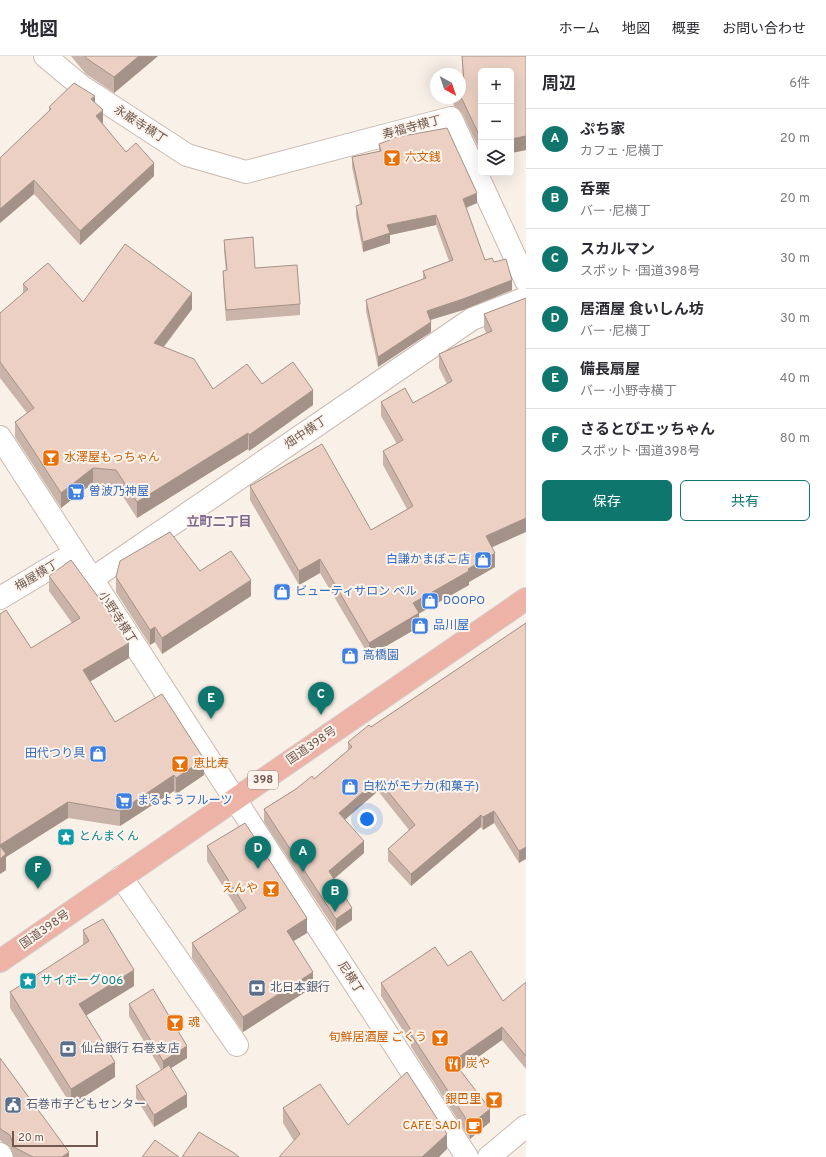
<!DOCTYPE html>
<html lang="ja">
<meta charset="utf-8">
<style>
body{margin:0;font-family:Overpass,"Noto Sans JP",sans-serif;background:#f7f7f7;color:#2b2b33}
.controls{position:absolute;right:12px;top:12px;display:grid;overflow:hidden;border-radius:6px;box-shadow:0 4px 16px #0002}
.controls button{width:36px;height:36px;display:grid;place-items:center;padding:0;border:0;border-bottom:1px solid #e1e1e2;background:#fff;color:#2b2b33;font:20px sans-serif}
.compass{position:absolute;left:430px;top:12px;width:36px;height:36px;border-radius:50%;background:#fff;box-shadow:0 4px 16px #0002;rotate:140deg}
.scale{position:absolute;left:12px;bottom:10px;width:86px;box-sizing:border-box;padding-left:4px;border:2px solid #70584f;border-top:0;font-size:11px;line-height:14px;white-space:nowrap;color:#70584f;-webkit-text-stroke:3px #fdf5ed;paint-order:stroke}
.you{position:absolute;left:367px;top:763px;width:14px;height:14px;margin:-10px;border:3px solid #fff;border-radius:50%;background:#1a73e8;box-shadow:0 0 0 6px #1a73e833}
.badge{display:grid;place-items:center;width:26px;height:26px;border-radius:50%;background:#0f766e;color:#fff;font-size:13px;font-weight:700}
.pin{position:absolute;translate:-50% -33px;filter:drop-shadow(0 1px 2px #0008)}
.pin::after{content:'';position:absolute;top:21px;width:14px;height:12px;background:inherit;clip-path:polygon(0 0,100% 0,50% 100%)}
.list{margin:0;padding:0;list-style:none}
h2{display:flex;justify-content:space-between;align-items:center;height:52px;margin:0;padding:0 16px;font-size:17px}
h2 small{font-size:13px;font-weight:400;color:#7c7c81}
.list li{display:grid;grid-template-columns:26px 1fr auto;gap:12px;align-items:center;box-sizing:border-box;height:60px;padding:0 16px;border-top:1px solid #e1e1e2}
.list b{display:block;font-size:15px;white-space:nowrap}
.list p{margin:0;font-size:13px;white-space:nowrap;color:#7c7c81}
.list em{font-size:13px;font-style:normal;color:#7c7c81}
.actions{display:flex;gap:8px;padding:12px 16px}
.actions a{flex:1;padding:9px 0;border:1px solid #0f766e;border-radius:6px;text-align:center;font-size:14px;color:#0f766e}
.actions .main{background:#0f766e;color:#fff}
.icon{flex:none;width:22px;height:22px;fill:none;stroke:currentColor;stroke-width:2;stroke-linecap:round;stroke-linejoin:round}
.map{position:relative;flex:none;width:526px;height:1101px;overflow:hidden}
header{display:flex;align-items:center;gap:24px;box-sizing:border-box;height:56px;padding:0 20px;background:#fff;border-bottom:1px solid #e1e1e2}
header strong{font-size:19px}
nav{display:flex;gap:22px;margin-inline-start:auto;font-size:14px}
main{display:flex}
aside{flex:1;background:#fff}
.map>svg:first-child{display:block}
.lines{fill:none;stroke-linecap:round;stroke-linejoin:round}
.minor-casing{stroke:#cab9af;stroke-width:24}
.highway-casing{stroke:#d7d0ce;stroke-width:24}
.minor{stroke:#fff;stroke-width:22}
.highway{stroke:#ecb3a6;stroke-width:22}
.wall{fill:#cab3a8}
.shaded-wall{fill:#a49288}
.building{fill:#ebd0c3;stroke:#a49288}
.labels{text-anchor:middle;dominant-baseline:central;stroke-width:4;stroke-linejoin:round;paint-order:stroke}
.shield{fill:#fdf5ed;stroke:#9a877e;stroke-width:1}
.shield-label{font-size:11px;font-weight:bold;fill:#70584f}
.street-label{font-size:12px;fill:#70584f;stroke:#fdf5ed}
.food-label{font-size:12px;fill:#c56008;stroke:#fdf5ed;text-anchor:start}
.shop-label{font-size:12px;fill:#366cbe;stroke:#fdf5ed;text-anchor:start}
.culture-label{font-size:12px;fill:#0d838f;stroke:#fdf5ed;text-anchor:start}
.service-label{font-size:12px;fill:#4e5e75;stroke:#fdf5ed;text-anchor:start}
.neighbourhood-label{font-size:13px;font-weight:bold;fill:#7c668c;stroke:#fdf5ed}
</style>
<header>
<strong>地図</strong>
<nav><a>ホーム</a><a>地図</a><a>概要</a><a>お問い合わせ</a></nav>
</header>
<main>
<div class="map">
<svg width="526" height="1101" viewBox="0 0 526 1101">
<rect width="100%" height="100%" fill="#f9f1e8"/>
<g class="lines">
<defs>
<g id="minor">
<polyline points="45,0 81,30 187,99 246,116 451,62 526,225"/>
<polyline points="0,381 467,1101"/>
<polyline points="92,523 472,263 526,242"/>
<polyline points="0,542 75,497"/>
<polyline points="121,821 237,989"/>
<polyline points="0,1098 2,1101"/>
<polyline points="489,1101 526,1070"/>
</g>
<polyline id="highway" points="0,905 526,543"/>
</defs>
<use href="#minor" class="minor-casing"/>
<use href="#highway" class="highway-casing"/>
<use href="#minor" class="minor"/>
<use href="#highway" class="highway"/>
</g>
<g class="wall">
<polygon points="71,0 158,0 114,37 86,18"/>
<polygon points="462,0 526,0 526,94 511,97 481,15 481,97 462,57 454,50 452,43 452,42 460,42 460,27 463,26"/>
<polygon points="95,46 103,68 102,68 126,96 154,120 80,189 34,138 0,167 0,102 49,55 49,51"/>
<polygon points="379,88 477,147 466,152 485,204 494,206 512,234 463,254 430,264 431,276 378,311 366,255 366,244 423,223 423,215 449,205 436,169 390,179 390,187 363,196 356,160 356,150 360,149 352,111 352,101 379,95"/>
<polygon points="224,184 255,212 300,248 300,259 226,265 223,226 223,215 226,215 224,195"/>
<polygon points="23,228 83,246 192,253 164,291 213,333 262,328 313,349 249,395 248,393 137,462 116,430 93,427 61,452 15,381 15,366 27,357 0,322 0,257 23,238"/>
<polygon points="526,242 492,491 495,511 469,526 469,529 419,557 419,571 369,600 320,517 299,529 250,444 250,430 371,474 407,453 383,409 383,395 397,388 381,360 381,346 413,347 447,328 439,312 439,298 486,277 484,272 484,258"/>
<polygon points="200,515 251,540 162,598 155,586 150,589 116,536 116,521"/>
<polygon points="49,520 129,602 90,625 115,666 204,719 176,738 174,735 120,770 68,762 6,801 6,814 0,818 0,558 31,592 72,567 49,535"/>
<polygon points="526,567 519,807 494,767 483,774 481,771 411,830 388,805 388,793 409,774 378,735 345,763 364,797 334,823 352,864 336,875 264,766 264,753 296,733 314,723 348,694 348,686"/>
<polygon points="207,790 307,877 293,885 313,931 243,976 192,902 192,887 239,856 207,805"/>
<polygon points="83,874 134,930 86,959 115,1021 71,1049 10,952 10,936 83,890"/>
<polygon points="448,910 503,945 526,926 526,1013 502,984 459,1014 490,1066 470,1083 411,991 411,987 381,940 381,927"/>
<polygon points="129,948 187,1002 171,1012 187,1051 154,1071 136,1042 136,1030 161,1014 129,960"/>
<polygon points="0,1002 69,1101 13,1101 10,1091 2,1086 0,1084"/>
<polygon points="283,1052 348,1069 447,1093 294,1085 283,1067"/>
</g>
<g class="shaded-wall">
<polygon points="139,0 158,0 114,37 114,21"/>
<polygon points="95,40 95,54 91,43"/>
<polygon points="103,54 103,68 96,74 96,60"/>
<polygon points="526,80 526,94 511,97 511,83"/>
<polygon points="154,107 154,120 80,189 80,175"/>
<polygon points="34,124 34,138 0,167 0,153"/>
<polygon points="477,137 477,147 463,153 463,143"/>
<polygon points="436,159 436,169 390,179 390,187 363,196 363,186 387,169"/>
<polygon points="512,224 512,234 463,254 427,265 427,255"/>
<polygon points="192,237 192,253 154,303 154,287"/>
<polygon points="431,266 431,276 378,311 378,301"/>
<polygon points="313,334 313,349 249,395 249,379"/>
<polygon points="248,377 248,393 137,462 137,446"/>
<polygon points="93,412 93,427 61,452 61,437"/>
<polygon points="526,462 526,476 486,494 486,480"/>
<polygon points="495,497 495,511 469,526 469,529 413,561 413,547 468,513"/>
<polygon points="320,503 320,517 299,529 299,515"/>
<polygon points="251,524 251,540 162,598 162,582"/>
<polygon points="419,557 419,571 369,600 369,587"/>
<polygon points="155,571 155,586 150,589 150,574"/>
<polygon points="129,587 129,602 83,630 83,614"/>
<polygon points="204,703 204,719 176,738 176,722"/>
<polygon points="174,719 174,735 120,770 120,755"/>
<polygon points="378,723 378,735 339,769 339,757"/>
<polygon points="68,746 68,762 6,801 6,814 0,818 0,789"/>
<polygon points="494,755 494,767 483,774 483,761"/>
<polygon points="481,759 481,771 411,830 411,818"/>
<polygon points="364,785 364,797 329,827 329,815"/>
<polygon points="526,791 526,803 519,807 519,795"/>
<polygon points="352,852 352,864 336,875 336,863"/>
<polygon points="307,862 307,877 287,889 287,875"/>
<polygon points="134,914 134,930 79,964 79,948"/>
<polygon points="313,916 313,931 243,976 243,961"/>
<polygon points="502,971 502,984 453,1019 453,1005"/>
<polygon points="187,990 187,1002 163,1017 163,1005"/>
<polygon points="115,1006 115,1021 71,1049 71,1033"/>
<polygon points="187,1038 187,1051 154,1071 154,1059"/>
<polygon points="490,1053 490,1066 470,1083 470,1069"/>
<polygon points="447,1078 447,1093 439,1101 422,1101"/>
<polygon points="69,1096 69,1101 62,1101"/>
</g>
<g class="building">
<polygon points="85,0 139,0 114,21 86,2"/>
<polygon points="462,0 526,0 526,80 511,83 511,15 481,15 481,83 462,43 460,41 460,27 464,26"/>
<polygon points="74,27 95,40 91,43 103,54 96,60 126,96 136,87 154,107 80,175 34,124 0,153 0,102 51,53 49,51"/>
<polygon points="447,72 477,137 463,143 485,204 492,202 494,206 506,203 512,224 463,243 427,255 431,266 378,301 366,244 426,222 423,215 453,204 436,159 387,169 390,177 363,186 356,150 362,148 352,101 381,95 379,88 397,81"/>
<polygon points="253,181 255,212 297,209 300,248 226,254 223,215 227,214 224,184"/>
<polygon points="125,188 192,237 154,287 194,303 213,333 247,308 262,328 293,306 313,334 249,379 248,377 137,446 116,414 93,412 61,437 15,366 34,352 0,306 0,257 28,233 23,228 48,207 83,246"/>
<polygon points="526,242 526,462 486,480 495,497 468,513 469,515 413,547 419,557 369,587 320,503 299,515 250,430 322,388 371,474 413,450 383,395 403,384 381,346 405,332 413,347 452,325 439,298 492,275 484,258"/>
<polygon points="170,476 200,515 231,495 251,524 162,582 155,571 150,574 116,521 120,505"/>
<polygon points="71,504 107,553 129,587 83,614 115,666 162,638 204,703 176,722 174,719 120,755 68,746 0,789 0,558 6,554 31,592 80,562 49,520"/>
<polygon points="526,567 526,791 519,795 494,755 483,761 481,759 411,818 388,793 415,769 378,723 339,757 364,785 329,815 352,852 336,863 264,753 296,733 312,720 314,723 352,691 348,686 369,669 371,671"/>
<polygon points="245,767 307,862 287,875 313,916 243,961 192,887 246,852 207,790"/>
<polygon points="0,790 6,798 0,803"/>
<polygon points="103,863 134,914 79,948 115,1006 71,1033 10,936 89,885 83,874"/>
<polygon points="435,891 448,910 471,895 503,945 526,926 526,1000 502,971 453,1005 490,1053 470,1069 411,978 413,977 381,927"/>
<polygon points="153,933 187,990 163,1005 129,948"/>
<polygon points="0,1002 69,1096 62,1101 33,1101 14,1091 10,1079 2,1074 0,1072"/>
<polygon points="169,1009 187,1038 154,1059 136,1030"/>
<polygon points="407,1016 447,1078 422,1101 279,1101 300,1078 283,1052 320,1028 348,1069"/>
<polygon points="199,1076 234,1097 239,1101 182,1101"/>
<polygon points="155,1084 179,1101 142,1101"/>
</g>
<defs>
<symbol id="bar-square" viewBox="-11 -11 22 22"><rect x="-9" y="-9" width="18" height="18" rx="4" fill="#e8710a" stroke="#fdf5ed"/><path d="M-6-5H6L.8 .8V4.5H3.5V6h-7V4.5H-.8V.8Z" fill="#fff"/></symbol>
<symbol id="supermarket-square" viewBox="-11 -11 22 22"><rect x="-9" y="-9" width="18" height="18" rx="4" fill="#3f7fe0" stroke="#fdf5ed"/><path d="M-6-5.5h2.5l.6 2H6L4.5 2H-2.5L-4.4-4H-6ZM-1.5 3.2a1.3 1.3 0 1 0 .1 0ZM3 3.2a1.3 1.3 0 1 0 .1 0Z" fill="#fff"/></symbol>
<symbol id="shop-square" viewBox="-11 -11 22 22"><rect x="-9" y="-9" width="18" height="18" rx="4" fill="#3f7fe0" stroke="#fdf5ed"/><path d="M-5-2.5h2.3a2.7 3.5 0 0 1 5.4 0H5L5.5 6h-11ZM-1.5-2.5h3a1.5 2.3 0 0 0-3 0Z" fill="#fff"/></symbol>
<symbol id="sight-square" viewBox="-11 -11 22 22"><rect x="-9" y="-9" width="18" height="18" rx="4" fill="#0f9aa8" stroke="#fdf5ed"/><path d="M0-6L1.8-2.2L6-1.7L2.9 1.2L3.7 5.4L0 3.3L-3.7 5.4L-2.9 1.2L-6-1.7L-1.8-2.2Z" fill="#fff"/></symbol>
<symbol id="bank-square" viewBox="-11 -11 22 22"><rect x="-9" y="-9" width="18" height="18" rx="4" fill="#5c6f8a" stroke="#fdf5ed"/><path d="M-6-4H6V4H-6ZM0-2.3a2.3 2.3 0 1 0 0 4.6a2.3 2.3 0 1 0 0-4.6Z" fill="#fff"/></symbol>
<symbol id="restaurant-square" viewBox="-11 -11 22 22"><rect x="-9" y="-9" width="18" height="18" rx="4" fill="#e8710a" stroke="#fdf5ed"/><path d="M-5-6h1v4h1v-4h1v4h1v-4h1v5L-1.5 .5V6h-2V.5L-5-1ZM5-6V6H3V1.5H1.5Q1.5-4 5-6Z" fill="#fff"/></symbol>
<symbol id="civic-square" viewBox="-11 -11 22 22"><rect x="-9" y="-9" width="18" height="18" rx="4" fill="#5c6f8a" stroke="#fdf5ed"/><path d="M-.6-6.5H3V-4.5H.6V-3L4-1V1h2V6H-6V1h2V-1L-.6-3ZM-1.2 2.5V6h2.4V2.5Z" fill="#fff"/></symbol>
<symbol id="cafe-square" viewBox="-11 -11 22 22"><rect x="-9" y="-9" width="18" height="18" rx="4" fill="#e8710a" stroke="#fdf5ed"/><path d="M-5.5-4.5H6V0H3Q3 3.5 0 3.5H-2.5Q-5.5 3.5-5.5 0ZM3-3.2v2h1.7v-2ZM-6 4.5H4V6H-6Z" fill="#fff"/></symbol>
</defs>
<g fill-rule="evenodd">
<use href="#bar-square" x="382" y="92" width="20" height="20"/>
<use href="#bar-square" x="41" y="392" width="20" height="20"/>
<use href="#supermarket-square" x="66" y="426" width="20" height="20"/>
<use href="#shop-square" x="473" y="494" width="20" height="20"/>
<use href="#shop-square" x="272" y="526" width="20" height="20"/>
<use href="#shop-square" x="420" y="535" width="20" height="20"/>
<use href="#shop-square" x="410" y="560" width="20" height="20"/>
<use href="#shop-square" x="340" y="590" width="20" height="20"/>
<use href="#shop-square" x="88" y="688" width="20" height="20"/>
<use href="#bar-square" x="170" y="698" width="20" height="20"/>
<use href="#shop-square" x="340" y="721" width="20" height="20"/>
<use href="#supermarket-square" x="114" y="735" width="20" height="20"/>
<use href="#sight-square" x="56" y="771" width="20" height="20"/>
<use href="#bar-square" x="261" y="823" width="20" height="20"/>
<use href="#sight-square" x="18" y="915" width="20" height="20"/>
<use href="#bank-square" x="247" y="922" width="20" height="20"/>
<use href="#bar-square" x="165" y="957" width="20" height="20"/>
<use href="#bar-square" x="430" y="972" width="20" height="20"/>
<use href="#bank-square" x="58" y="983" width="20" height="20"/>
<use href="#restaurant-square" x="443" y="998" width="20" height="20"/>
<use href="#bar-square" x="484" y="1034" width="20" height="20"/>
<use href="#civic-square" x="3" y="1039" width="20" height="20"/>
<use href="#cafe-square" x="464" y="1060" width="20" height="20"/>
</g>
<g class="labels">
<rect class="shield" x="248" y="715" width="30" height="18" rx="3"/>
<g class="shield-label">
<text x="263" y="724">398</text>
</g>
<g class="street-label">
<text transform="translate(140 69) rotate(33)">永巌寺横丁</text>
<text transform="translate(412 72) rotate(-15)">寿福寺横丁</text>
<text transform="translate(306 377) rotate(-34)">畑中横丁</text>
<text transform="translate(37 520) rotate(-31)">梅屋横丁</text>
<text transform="translate(117 562) rotate(57)">小野寺横丁</text>
<text transform="translate(312 690) rotate(-34)">国道398号</text>
<text transform="translate(45 874) rotate(-35)">国道398号</text>
<text transform="translate(350 922) rotate(57)">尼横丁</text>
</g>
<g class="food-label">
<text x="405" y="102">六文銭</text>
<text x="64" y="402">水澤屋もっちゃん</text>
<text x="193" y="708">恵比寿</text>
<text x="258" y="833" text-anchor="end">えんや</text>
<text x="188" y="967">魂</text>
<text x="427" y="982" text-anchor="end">旬鮮居酒屋 ごくう</text>
<text x="466" y="1008">炭や</text>
<text x="481" y="1044" text-anchor="end">銀巴里</text>
<text x="461" y="1070" text-anchor="end">CAFE SADI</text>
</g>
<g class="shop-label">
<text x="89" y="436">曽波乃神屋</text>
<text x="470" y="504" text-anchor="end">白謙かまぼこ店</text>
<text x="295" y="536">ビューティサロン ベル</text>
<text x="443" y="545">DOOPO</text>
<text x="433" y="570">品川屋</text>
<text x="363" y="600">高橋園</text>
<text x="85" y="698" text-anchor="end">田代つり具</text>
<text x="363" y="731">白松がモナカ(和菓子)</text>
<text x="137" y="745">まるようフルーツ</text>
</g>
<g class="culture-label">
<text x="79" y="781">とんまくん</text>
<text x="41" y="925">サイボーグ006</text>
</g>
<g class="service-label">
<text x="270" y="932">北日本銀行</text>
<text x="81" y="993">仙台銀行 石巻支店</text>
<text x="26" y="1049">石巻市子どもセンター</text>
</g>
<g class="neighbourhood-label">
<text x="219" y="467">立町二丁目</text>
</g>
</g>
</svg>
<div class="controls">
<button>+</button>
<button>−</button>
<button><svg class="icon" aria-label="layers" viewBox="0 0 24 24"><path d="M12 4l9 5-9 5-9-5zM3 14l9 5 9-5"/></svg></button>
</div>
<svg class="compass" viewBox="-18 -18 36 36"><path d="M0-13l5 13h-10z" fill="#e53935"/><path d="M0 13l5-13h-10z" fill="#7c7c81"/></svg>
<div class="scale">20 m</div>
<div class="you"></div>
<div class="pin badge" style="left:303px;top:816px">A</div>
<div class="pin badge" style="left:335px;top:856px">B</div>
<div class="pin badge" style="left:321px;top:659px">C</div>
<div class="pin badge" style="left:258px;top:813px">D</div>
<div class="pin badge" style="left:211px;top:663px">E</div>
<div class="pin badge" style="left:38px;top:833px">F</div>
</div>
<aside>
<h2>周辺<small>6件</small></h2>
<ul class="list">
<li><span class="badge">A</span><div><b>ぷち家</b><p>カフェ · 尼横丁</p></div><em>20 m</em></li>
<li><span class="badge">B</span><div><b>呑栗</b><p>バー · 尼横丁</p></div><em>20 m</em></li>
<li><span class="badge">C</span><div><b>スカルマン</b><p>スポット · 国道398号</p></div><em>30 m</em></li>
<li><span class="badge">D</span><div><b>居酒屋 食いしん坊</b><p>バー · 尼横丁</p></div><em>30 m</em></li>
<li><span class="badge">E</span><div><b>備長扇屋</b><p>バー · 小野寺横丁</p></div><em>40 m</em></li>
<li><span class="badge">F</span><div><b>さるとびエッちゃん</b><p>スポット · 国道398号</p></div><em>80 m</em></li>
</ul>
<div class="actions"><a class="main">保存</a><a>共有</a></div>
</aside>
</main>
